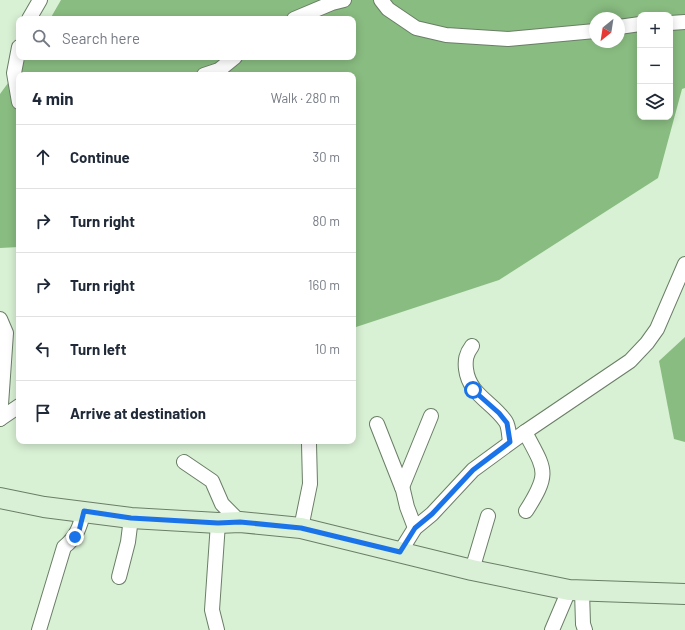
<!DOCTYPE html>
<meta charset="utf-8">
<style>
body{margin:0;font-family:Barlow,sans-serif;background:#f6f6f7;color:#1f2937}
.controls{position:absolute;right:12px;top:12px;display:grid;overflow:hidden;border-radius:8px;box-shadow:0 2px 10px #0003}
.controls button{width:36px;height:36px;display:grid;place-items:center;padding:0;border:0;border-bottom:1px solid #e0e1e3;background:#fff;color:#1f2937;font:20px sans-serif}
.compass{position:absolute;left:589px;top:12px;width:36px;height:36px;border-radius:50%;background:#fff;box-shadow:0 2px 10px #0003;rotate:210deg}
.stop{position:absolute;width:12px;height:12px;margin:-9px;border:3px solid #1a73e8;border-radius:50%;background:#fff}
.stop.end{background:#1a73e8;border-color:#fff;box-shadow:0 1px 4px #0008}
.list{margin:0;padding:0;list-style:none}
h2{display:flex;justify-content:space-between;align-items:center;height:52px;margin:0;padding:0 16px;font-size:17px}
h2 small{font-size:13px;font-weight:400;color:#747a83}
.list li{display:grid;grid-template-columns:26px 1fr auto;gap:12px;align-items:center;box-sizing:border-box;height:64px;padding:0 16px;border-top:1px solid #e0e1e3}
.list b{display:block;font-size:15px;white-space:nowrap}
.list em{font-size:13px;font-style:normal;color:#747a83}
.icon{flex:none;width:22px;height:22px;fill:none;stroke:currentColor;stroke-width:2;stroke-linecap:round;stroke-linejoin:round}
.map{position:relative;flex:none;width:685px;height:630px;overflow:hidden}
.search{position:absolute;background:#fff;box-shadow:0 2px 10px #0003;left:16px;top:16px;width:340px;height:44px;display:flex;align-items:center;gap:10px;box-sizing:border-box;padding:0 14px;border-radius:8px;color:#747a83;font-size:15px}
.panel{position:absolute;background:#fff;box-shadow:0 2px 10px #0003;left:16px;top:72px;width:340px;height:372px;border-radius:8px}
.map>svg:first-child{display:block}
.forest{fill:#89bc81;fill-rule:evenodd}
.lines{fill:none;stroke-linecap:round;stroke-linejoin:round}
.street-casing{stroke:#6a7e66;stroke-width:16}
.secondary-casing{stroke:#6a7e66;stroke-width:22}
.street{stroke:#fff;stroke-width:14}
.secondary{stroke:#d9f0d6;stroke-width:20}
.route{stroke:#1a73e8;stroke-width:5}
</style>
<div class="map">
<svg width="685" height="630" viewBox="0 0 685 630">
<rect width="100%" height="100%" fill="#d8f0d4"/>
<g class="forest">
<path d="M61,0H685V88L682,89L658,178L499,280L353,328V75H19V247L0,248V94L27,57H353V19H50ZM640,15H670V117H640ZM595,18H619V42H595Z"/>
<polygon points="685,337 685,442 674,439 659,361"/>
</g>
<g class="lines">
<defs>
<g id="street">
<polyline points="381,0 388,9 416,28 446,35 508,39 595,31"/>
<polyline points="29,19 40,0"/>
<polyline points="294,19 332,3 344,0"/>
<polyline points="670,23 685,22"/>
<polyline points="619,27 640,24"/>
<polyline points="19,47 14,73 19,102"/>
<polyline points="204,75 219,70 235,57"/>
<polyline points="0,319 6,333 0,419"/>
<path d="M472,346C466,354 465,360 466,369C469,395 493,402 506,422C509,427 509,436 510,442"/>
<polyline points="0,419 19,406"/>
<polyline points="377,424 403,490 407,507 415,528"/>
<path d="M525,432C545,470 551,472 526,511"/>
<polyline points="184,462 212,481 222,504 240,522"/>
<polyline points="402,487 431,416"/>
<polyline points="301,528 310,484 309,444"/>
<polyline points="400,552 415,528 432,514 473,470 525,432 630,361 647,343 657,329 685,264"/>
<polyline points="472,570 488,516"/>
<polyline points="119,577 128,542 131,518"/>
<polyline points="582,591 583,624 585,630"/>
<path d="M39,630L64,547C77,537 80,526 84,511"/>
<polyline points="217,630 212,610 218,523"/>
<polyline points="552,630 569,590"/>
</g>
<polyline id="secondary" points="0,498 44,507 131,518 218,523 240,522 301,528 472,570 569,590 685,594"/>
</defs>
<use href="#street" class="street-casing"/>
<use href="#secondary" class="secondary-casing"/>
<use href="#street" class="street"/>
<use href="#secondary" class="secondary"/>
</g>
<g class="lines">
<polyline class="route" points="75,537 79,531 84,511 131,518 218,523 240,522 301,528 400,552 415,528 432,514 473,470 510,442 507,423 499,413 473,390"/>
</g>
</svg>
<div class="controls">
<button>+</button>
<button>−</button>
<button><svg class="icon" aria-label="layers" viewBox="0 0 24 24"><path d="M12 4l9 5-9 5-9-5zM3 14l9 5 9-5"/></svg></button>
</div>
<svg class="compass" viewBox="-18 -18 36 36"><path d="M0-13l5 13h-10z" fill="#e53935"/><path d="M0 13l5-13h-10z" fill="#747a83"/></svg>
<div class="stop" style="left:473px;top:390px"></div>
<div class="stop end" style="left:75px;top:537px"></div>
<div class="search"><svg class="icon" aria-label="search" viewBox="0 0 24 24"><circle cx="10" cy="10" r="6"/><path d="M15 15l6 6"/></svg>Search here</div>
<section class="panel">
<h2>4 min<small>Walk · 280 m</small></h2>
<ul class="list">
<li><svg class="icon" aria-label="ahead" viewBox="0 0 24 24"><path d="M12 20V5M6 11l6-6 6 6"/></svg><div><b>Continue</b></div><em>30 m</em></li>
<li><svg class="icon" aria-label="right" viewBox="0 0 24 24"><path d="M7 20v-9h11M14 6l5 5-5 5"/></svg><div><b>Turn right</b></div><em>80 m</em></li>
<li><svg class="icon" aria-label="right" viewBox="0 0 24 24"><path d="M7 20v-9h11M14 6l5 5-5 5"/></svg><div><b>Turn right</b></div><em>160 m</em></li>
<li><svg class="icon" aria-label="left" viewBox="0 0 24 24"><path d="M17 20v-9H6M10 6l-5 5 5 5"/></svg><div><b>Turn left</b></div><em>10 m</em></li>
<li><svg class="icon" aria-label="arrive" viewBox="0 0 24 24"><path d="M6 21V4h12l-3 4 3 4H6"/></svg><div><b>Arrive at destination</b></div></li>
</ul>
</section>
</div>
